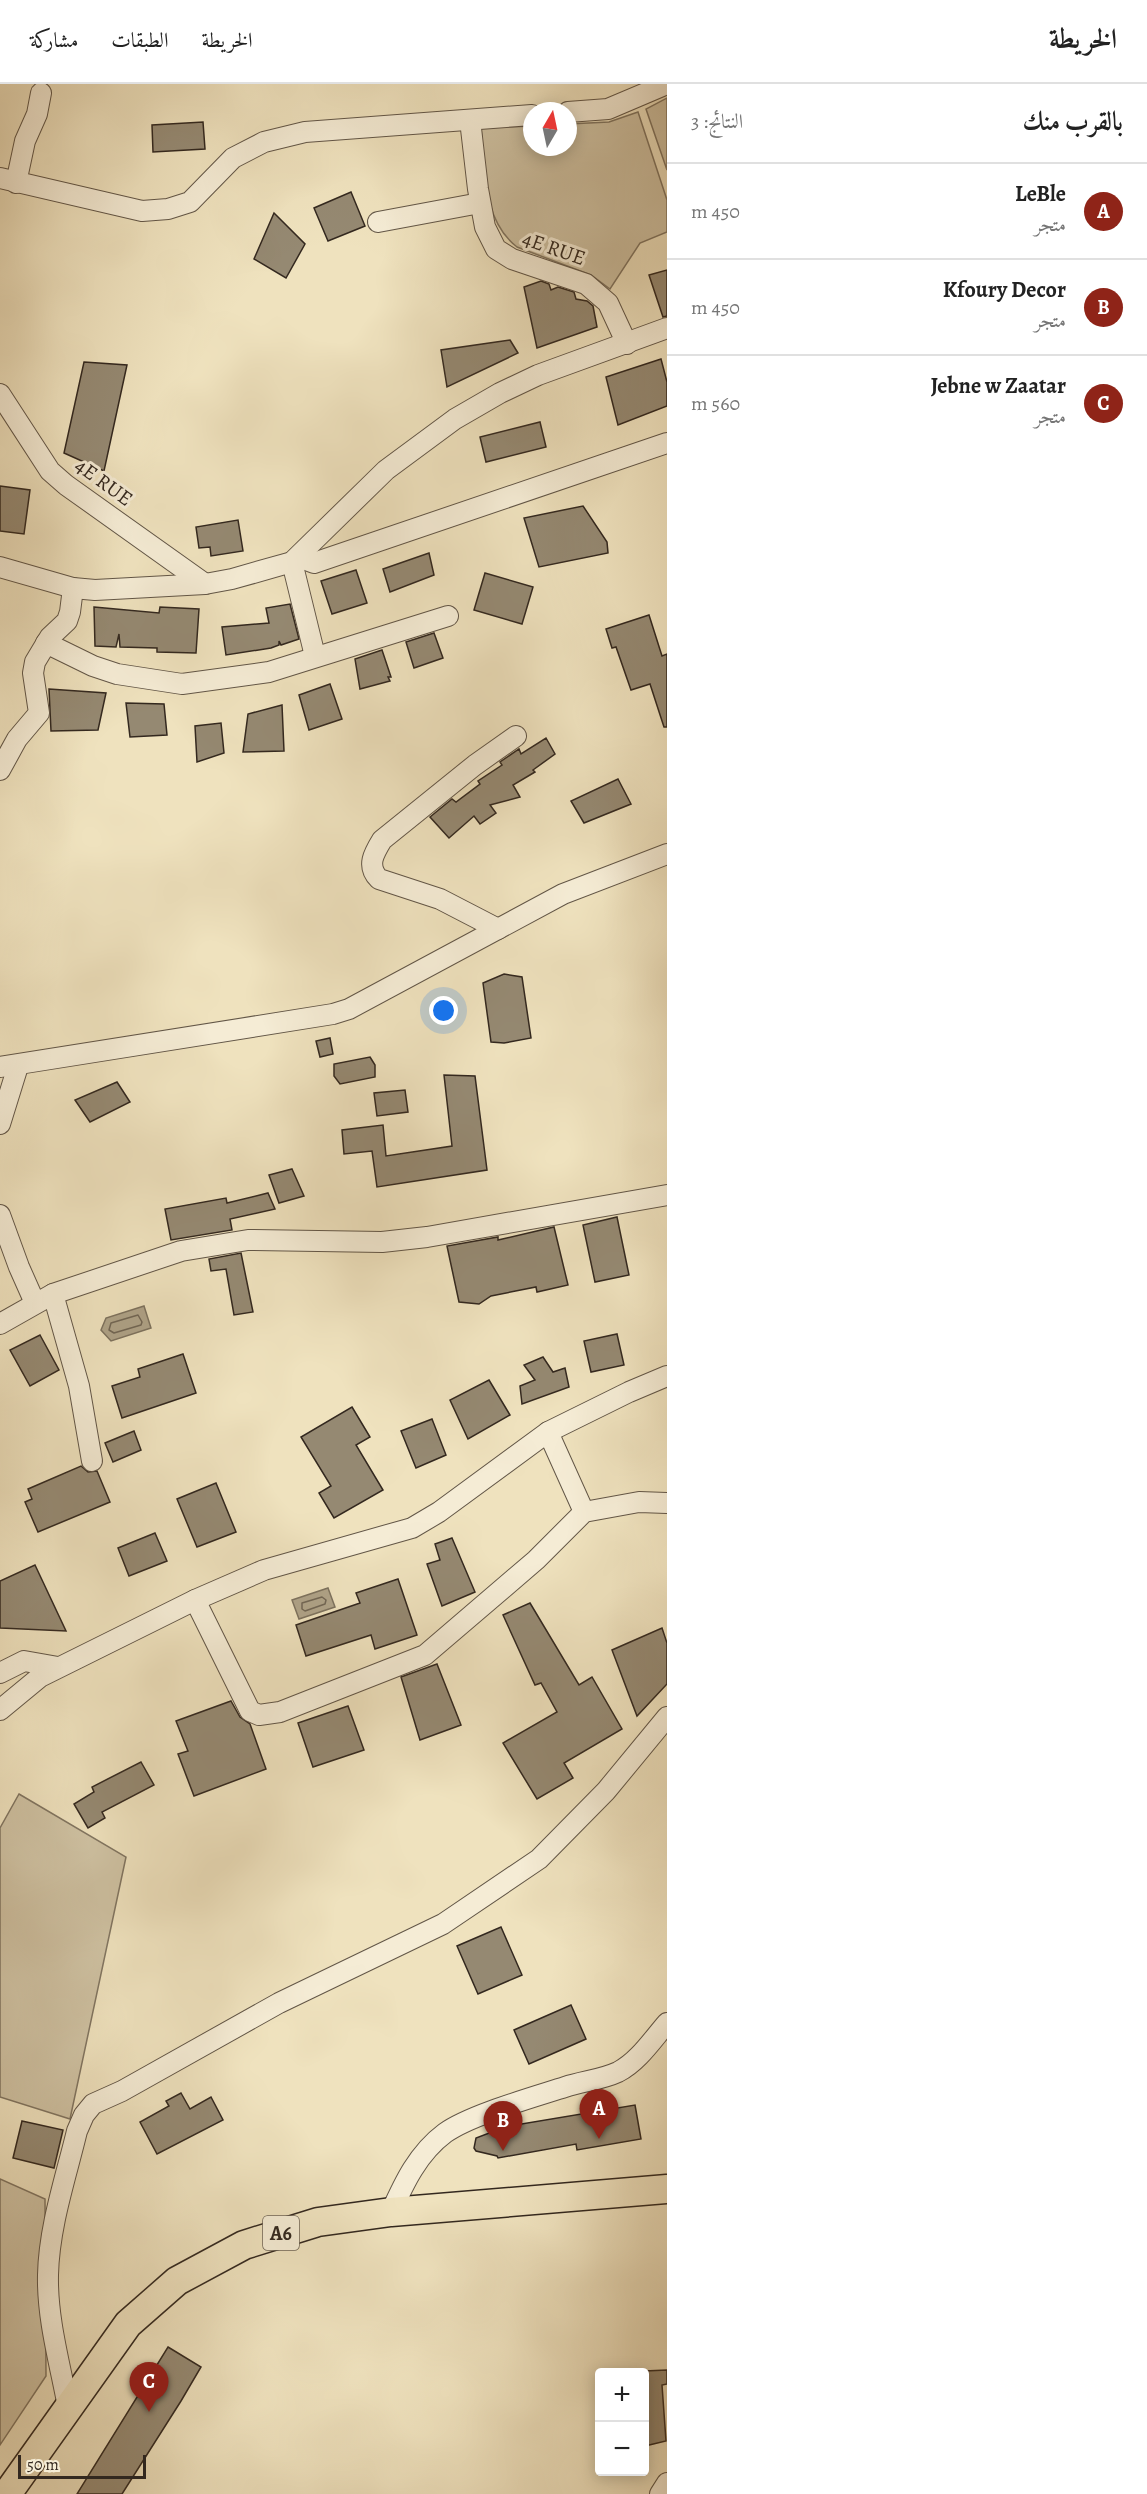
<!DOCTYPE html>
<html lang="ar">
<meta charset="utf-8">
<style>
body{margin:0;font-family:Alegreya,Amiri,serif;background:#f6f6f6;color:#222;direction:rtl}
.controls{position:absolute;right:18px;bottom:18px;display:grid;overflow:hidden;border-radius:6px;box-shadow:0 3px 15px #0003}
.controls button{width:54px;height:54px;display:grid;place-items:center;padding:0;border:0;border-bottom:2px solid #e0e0e0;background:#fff;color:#222;font:30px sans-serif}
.compass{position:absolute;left:523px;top:18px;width:54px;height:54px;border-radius:50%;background:#fff;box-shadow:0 3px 15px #0003;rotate:9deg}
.scale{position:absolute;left:18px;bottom:15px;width:128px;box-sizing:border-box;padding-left:6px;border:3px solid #33281f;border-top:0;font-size:16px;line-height:21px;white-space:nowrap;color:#33281f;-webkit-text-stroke:4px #f5ecd5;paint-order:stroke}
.you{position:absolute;left:444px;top:927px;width:21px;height:21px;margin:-15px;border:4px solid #fff;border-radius:50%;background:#1a73e8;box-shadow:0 0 0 9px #1a73e833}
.badge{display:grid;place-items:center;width:39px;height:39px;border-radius:50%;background:#8f2418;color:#fff;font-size:20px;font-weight:700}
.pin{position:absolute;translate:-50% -50px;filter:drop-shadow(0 2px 3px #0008)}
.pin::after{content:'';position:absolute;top:32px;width:21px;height:18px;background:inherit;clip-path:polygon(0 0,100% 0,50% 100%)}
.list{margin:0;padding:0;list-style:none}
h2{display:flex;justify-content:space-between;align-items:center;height:78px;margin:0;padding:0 24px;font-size:26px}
h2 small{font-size:20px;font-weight:400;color:#767676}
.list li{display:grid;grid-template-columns:39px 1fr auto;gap:18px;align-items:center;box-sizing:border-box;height:96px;padding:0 24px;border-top:2px solid #e0e0e0}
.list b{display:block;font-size:22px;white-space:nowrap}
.list p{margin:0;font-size:20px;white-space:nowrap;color:#767676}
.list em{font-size:20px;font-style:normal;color:#767676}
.map{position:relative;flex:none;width:667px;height:2410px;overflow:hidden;direction:ltr}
header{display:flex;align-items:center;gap:36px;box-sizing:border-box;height:84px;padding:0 30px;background:#fff;border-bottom:2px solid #e0e0e0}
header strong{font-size:28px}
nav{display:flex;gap:33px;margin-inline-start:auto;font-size:21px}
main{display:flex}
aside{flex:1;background:#fff}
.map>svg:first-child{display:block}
.green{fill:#cfc2a3;stroke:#817561;stroke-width:1.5}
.water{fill:#afa388;stroke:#7d725e;stroke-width:1.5}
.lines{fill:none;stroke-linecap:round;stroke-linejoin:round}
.shore{stroke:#716654;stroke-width:1.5}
.building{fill:#958972;stroke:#33281f;stroke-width:1.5}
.minor-casing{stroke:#625647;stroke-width:22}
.highway-casing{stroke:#33281f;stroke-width:31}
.minor{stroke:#f5ecd5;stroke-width:20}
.highway{stroke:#efe2be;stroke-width:28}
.labels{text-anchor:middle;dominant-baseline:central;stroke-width:6;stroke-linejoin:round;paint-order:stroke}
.shield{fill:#f5ecd5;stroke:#6d6356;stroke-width:1.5}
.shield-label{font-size:20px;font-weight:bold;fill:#33281f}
.street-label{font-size:21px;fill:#33281f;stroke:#f5ecd5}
</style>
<header>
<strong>الخريطة</strong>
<nav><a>الخريطة</a><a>الطبقات</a><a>مشاركة</a></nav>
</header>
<main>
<aside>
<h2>بالقرب منك<small>النتائج: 3</small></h2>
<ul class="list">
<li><span class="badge">A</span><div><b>LeBle</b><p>متجر</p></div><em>450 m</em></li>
<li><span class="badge">B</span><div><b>Kfoury Decor</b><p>متجر</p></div><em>450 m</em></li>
<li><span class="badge">C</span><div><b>Jebne w Zaatar</b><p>متجر</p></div><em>560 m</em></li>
</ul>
</aside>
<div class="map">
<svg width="667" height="2410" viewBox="0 0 667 2410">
<rect width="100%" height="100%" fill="#efe2be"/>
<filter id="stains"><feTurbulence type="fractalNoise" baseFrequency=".00333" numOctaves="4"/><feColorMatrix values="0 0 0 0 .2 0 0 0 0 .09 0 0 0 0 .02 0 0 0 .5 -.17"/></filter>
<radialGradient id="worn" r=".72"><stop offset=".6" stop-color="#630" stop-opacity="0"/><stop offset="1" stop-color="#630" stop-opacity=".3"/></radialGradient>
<g class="green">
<polygon points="667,14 667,86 646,25"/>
<path d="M638,28L667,116V148L640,159L610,205L591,191L517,163C482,136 485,85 481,44L532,42V63H568V40L609,38Z"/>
<polygon points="19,1710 126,1773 70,2035 0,2013 0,1744"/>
<polygon points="0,2095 45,2115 46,2292 0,2361"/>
</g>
<g class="water">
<polygon points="144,1222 151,1244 111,1257 101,1246 106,1234"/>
<polygon points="328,1504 335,1523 299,1535 292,1516"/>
</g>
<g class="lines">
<g class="shore">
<polygon points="138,1231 142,1238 141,1241 114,1249 109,1246 111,1239"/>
<polygon points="322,1513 326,1516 325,1520 305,1527 302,1525 302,1519"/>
</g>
</g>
<g class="building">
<polygon points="203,38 205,65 153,68 152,41"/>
<polygon points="351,108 365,142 328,157 314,124"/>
<polygon points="274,129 305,160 286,194 254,175"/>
<polygon points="667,186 667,232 663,233 649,191"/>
<polygon points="541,197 549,200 551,206 558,203 574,208 576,215 587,217 593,222 597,243 537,264 524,203"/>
<polygon points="510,256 518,269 447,303 441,266"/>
<polygon points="661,275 667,298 667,322 618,341 606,293"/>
<polygon points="84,278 127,281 104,387 64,369"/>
<polygon points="540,338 546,363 486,378 480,353"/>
<polygon points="0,402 30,406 24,450 0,447"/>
<polygon points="583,422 607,458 608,469 539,483 524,434"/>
<polygon points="238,436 243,467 211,472 210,463 199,464 196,443"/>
<polygon points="429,469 434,491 390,508 383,485"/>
<polygon points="356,486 367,519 332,530 321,497"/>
<polygon points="485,489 533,503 522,540 474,526"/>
<polygon points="290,520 299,555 281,561 279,557 279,561 271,564 226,571 222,543 269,539 266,524"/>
<polygon points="94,523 159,529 160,523 199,525 196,569 157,568 157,564 120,563 119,550 116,563 95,562"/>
<polygon points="649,531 662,572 667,570 667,643 664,643 650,600 631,606 616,563 612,564 606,545"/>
<polygon points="434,549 443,574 414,584 406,558"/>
<polygon points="382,566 391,593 388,593 390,597 360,605 355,575"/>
<polygon points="330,600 342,635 309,646 299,611"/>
<polygon points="49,605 106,609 98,646 51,647"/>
<polygon points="126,619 164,620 167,651 130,653"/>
<polygon points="282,621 284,667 243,668 248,630"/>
<polygon points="221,639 224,669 197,678 195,642"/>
<polygon points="546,654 555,670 533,686 535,688 513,701 520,713 490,721 496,729 480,740 474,732 449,754 430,733 452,715 456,718 480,700 478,697 502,681 500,678 519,665 521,670"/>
<polygon points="618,695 631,720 584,739 571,717"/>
<polygon points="504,890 522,893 531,954 504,959 491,958 483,899"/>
<polygon points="330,954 333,970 320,973 316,957"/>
<polygon points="370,973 375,981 375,993 340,1000 334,992 334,980"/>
<polygon points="444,991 475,992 487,1086 377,1103 372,1067 344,1070 342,1046 383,1041 386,1072 452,1062"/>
<polygon points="117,998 130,1018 90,1038 75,1016"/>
<polygon points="405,1006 408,1028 377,1032 374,1009"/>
<polygon points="292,1085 304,1112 279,1119 269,1091"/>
<polygon points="268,1109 275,1125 230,1135 232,1146 171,1156 165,1125 226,1114 227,1119"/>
<polygon points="617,1133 629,1191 595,1198 583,1141"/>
<polygon points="554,1143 568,1201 537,1208 536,1203 491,1212 479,1220 459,1218 447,1162 498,1153 498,1156"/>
<polygon points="241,1169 253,1228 234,1231 226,1185 211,1187 209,1175"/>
<polygon points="617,1250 624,1281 591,1288 584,1257"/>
<polygon points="40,1251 59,1286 30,1302 10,1266"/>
<polygon points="183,1270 196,1309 122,1334 112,1302 140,1293 138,1285"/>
<polygon points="543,1273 553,1288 565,1284 569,1303 522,1320 520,1302 535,1296 524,1281"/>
<polygon points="489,1296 510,1331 468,1355 450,1316"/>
<polygon points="352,1323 370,1353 356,1361 383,1406 334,1434 319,1409 331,1402 301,1353"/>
<polygon points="432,1335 446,1371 416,1384 401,1347"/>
<polygon points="134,1347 141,1366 113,1378 105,1359"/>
<polygon points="81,1382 88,1388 97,1387 110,1418 38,1448 25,1418 32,1415 28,1405"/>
<polygon points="216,1399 236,1448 197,1463 177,1415"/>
<polygon points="155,1449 167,1477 129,1492 118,1464"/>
<polygon points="452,1454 475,1508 442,1522 427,1480 440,1476 435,1460"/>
<polygon points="35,1481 66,1547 0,1544 0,1497"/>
<polygon points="398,1495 417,1551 375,1565 371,1551 306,1572 296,1541 360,1519 356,1509"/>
<polygon points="530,1519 579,1601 592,1593 622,1645 564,1679 573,1694 537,1715 503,1659 557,1628 541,1599 535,1601 503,1531"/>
<polygon points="662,1544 667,1559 667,1600 637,1632 612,1566"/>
<polygon points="437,1580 461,1641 420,1656 401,1593"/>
<polygon points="231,1617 240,1633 250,1640 266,1685 194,1712 178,1670 188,1667 176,1637"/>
<polygon points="348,1622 364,1666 313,1683 298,1639"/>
<polygon points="141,1678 154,1701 102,1728 105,1734 88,1744 74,1720 94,1708 92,1703"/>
<polygon points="501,1843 522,1891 478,1910 457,1862"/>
<polygon points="571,1921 586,1955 529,1980 514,1946"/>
<polygon points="181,2009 190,2025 211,2013 223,2036 157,2070 140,2038 169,2022 166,2017"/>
<polygon points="635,2021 641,2055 577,2066 576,2060 498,2074 497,2072 476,2067 474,2064 476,2054 492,2048 492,2045"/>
<polygon points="22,2037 63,2046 54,2084 13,2074"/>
<polygon points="168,2263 201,2283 181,2317 122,2410 77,2410"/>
<polygon points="667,2286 667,2300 662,2301 666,2357 645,2362 645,2287"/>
</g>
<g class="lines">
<defs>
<g id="minor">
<polyline points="568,28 608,25 667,0"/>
<polyline points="470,36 478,105 485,143 496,165 512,175 586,200 608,219 627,260"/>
<polyline points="0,94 142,127 168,125 190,118 233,74 264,58 305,48 532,31"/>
<polyline points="16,99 25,57 37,30 41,9"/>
<polyline points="378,138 480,119"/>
<polyline points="0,310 50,387 66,401 205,500"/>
<polyline points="298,473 314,479 667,359"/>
<polyline points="292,478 315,572"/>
<polyline points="0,483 73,504 95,506 205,500 232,495 292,478 386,386 455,335 500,309 538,291 667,244"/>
<polyline points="46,559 93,582 117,590 182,600 269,588 448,532"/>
<polyline points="0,686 17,655 39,629 33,589 35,578 50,553 67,537 70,528 73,504"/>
<path d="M498,845L440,815L379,795C366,782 374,769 382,756L475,681L516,652"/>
<polyline points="0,983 333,930 349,925 563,810 667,770"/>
<polyline points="0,1040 18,982"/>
<polyline points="0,1131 19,1183 35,1219"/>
<polyline points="53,1210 79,1302 92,1377"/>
<polyline points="0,1240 53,1210 181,1167 248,1156 382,1158 427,1153 667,1111"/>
<polyline points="548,1348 584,1428"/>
<polyline points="195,1516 250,1627 259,1631 280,1628 425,1571 536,1476 584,1428 639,1418 667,1419"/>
<polyline points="0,1589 24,1577 58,1583"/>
<polyline points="0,1626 40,1593 195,1516 264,1486 412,1444 439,1428 548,1348 629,1308 667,1292"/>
<path d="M391,2128C404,2099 418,2069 445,2049C470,2031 534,2013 565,2003C583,1997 601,1996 618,1988C638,1978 653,1955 667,1939"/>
<path d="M68,2323C60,2280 47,2235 48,2191C49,2142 66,2093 77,2047L84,2031L93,2020L122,2007L279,1919L443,1840L539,1775L606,1707L667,1633"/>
<polyline points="660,2410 667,2399"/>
</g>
<polyline id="highway" points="7,2410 128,2240 177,2197 244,2161 318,2138 391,2128 667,2105"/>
</defs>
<use href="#minor" class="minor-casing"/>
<use href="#highway" class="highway-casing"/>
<use href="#minor" class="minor"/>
<use href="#highway" class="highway"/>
</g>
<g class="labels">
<rect class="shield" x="263" y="2132" width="36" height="34" rx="4.5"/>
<g class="shield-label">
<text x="281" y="2149">A6</text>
</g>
<g class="street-label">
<text transform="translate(554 164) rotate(19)">4E RUE</text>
<text transform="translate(104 398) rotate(36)">4E RUE</text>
</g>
</g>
<rect width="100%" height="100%" filter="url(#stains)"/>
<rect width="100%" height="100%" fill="url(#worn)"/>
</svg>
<div class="controls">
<button>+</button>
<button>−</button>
</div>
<svg class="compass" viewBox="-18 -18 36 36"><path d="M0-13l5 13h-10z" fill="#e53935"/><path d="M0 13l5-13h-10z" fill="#767676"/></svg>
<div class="scale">50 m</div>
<div class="you"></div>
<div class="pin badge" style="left:599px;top:2055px">A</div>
<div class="pin badge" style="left:503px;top:2067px">B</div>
<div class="pin badge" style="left:149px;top:2328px">C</div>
</div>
</main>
